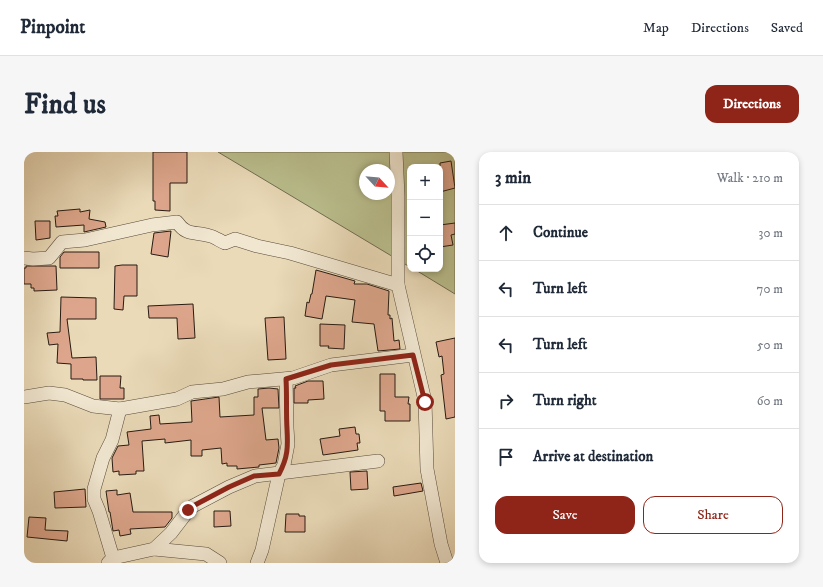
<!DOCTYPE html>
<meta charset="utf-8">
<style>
body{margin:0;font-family:"IM FELL DW Pica",serif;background:#f6f6f7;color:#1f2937}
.controls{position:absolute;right:12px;top:12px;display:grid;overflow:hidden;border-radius:8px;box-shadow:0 2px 6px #0003}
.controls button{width:36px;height:36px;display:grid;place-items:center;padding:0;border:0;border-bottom:1px solid #e0e1e3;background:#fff;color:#1f2937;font:20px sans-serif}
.compass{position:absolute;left:335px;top:12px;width:36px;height:36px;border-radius:50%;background:#fff;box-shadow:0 2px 6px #0003;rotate:116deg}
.stop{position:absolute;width:12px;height:12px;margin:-9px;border:3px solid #8f2418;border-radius:50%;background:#fff}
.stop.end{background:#8f2418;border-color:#fff;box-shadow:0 1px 4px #0008}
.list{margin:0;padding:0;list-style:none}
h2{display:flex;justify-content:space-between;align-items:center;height:52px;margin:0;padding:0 16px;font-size:17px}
h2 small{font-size:13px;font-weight:400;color:#747a83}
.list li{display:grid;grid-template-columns:26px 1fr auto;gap:12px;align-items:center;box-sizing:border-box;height:56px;padding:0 16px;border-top:1px solid #e0e1e3}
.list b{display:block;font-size:15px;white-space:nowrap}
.list em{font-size:13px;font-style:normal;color:#747a83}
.actions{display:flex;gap:8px;padding:12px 16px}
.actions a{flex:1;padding:9px 0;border:1px solid #8f2418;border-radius:12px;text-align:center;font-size:14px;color:#8f2418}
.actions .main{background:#8f2418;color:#fff}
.icon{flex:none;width:22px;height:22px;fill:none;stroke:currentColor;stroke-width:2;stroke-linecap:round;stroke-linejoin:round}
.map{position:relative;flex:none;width:431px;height:411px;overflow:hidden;border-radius:12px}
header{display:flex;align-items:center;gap:24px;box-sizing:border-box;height:56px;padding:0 20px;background:#fff;border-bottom:1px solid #e0e1e3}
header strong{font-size:19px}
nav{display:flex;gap:22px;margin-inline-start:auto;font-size:14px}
.intro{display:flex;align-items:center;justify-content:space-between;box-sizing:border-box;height:96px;padding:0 24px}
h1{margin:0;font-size:28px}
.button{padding:10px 18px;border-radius:12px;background:#8f2418;color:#fff;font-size:14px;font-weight:700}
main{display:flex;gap:24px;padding:0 24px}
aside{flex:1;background:#fff;border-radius:12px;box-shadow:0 2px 6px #0003}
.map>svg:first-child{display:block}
.green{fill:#babe8d;stroke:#706c50;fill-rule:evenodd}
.building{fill:#dda68c;stroke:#271b12}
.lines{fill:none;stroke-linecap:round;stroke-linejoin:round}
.minor-casing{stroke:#584b3c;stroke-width:14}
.minor{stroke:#f1e7d1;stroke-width:13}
.route{stroke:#8f2418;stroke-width:5}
</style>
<header>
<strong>Pinpoint</strong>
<nav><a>Map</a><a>Directions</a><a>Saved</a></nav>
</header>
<div class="intro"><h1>Find us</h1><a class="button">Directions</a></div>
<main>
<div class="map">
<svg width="431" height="411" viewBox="0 0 431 411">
<rect width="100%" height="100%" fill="#eadab8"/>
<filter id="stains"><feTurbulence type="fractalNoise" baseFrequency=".005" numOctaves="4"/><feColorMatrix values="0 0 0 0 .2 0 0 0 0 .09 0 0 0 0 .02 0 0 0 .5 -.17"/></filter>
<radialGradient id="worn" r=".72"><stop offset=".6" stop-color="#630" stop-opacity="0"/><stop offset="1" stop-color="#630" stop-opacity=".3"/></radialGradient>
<path class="green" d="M194,0H431V142L390,117H416V15H386V115ZM341,18H365V42H341Z"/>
<g class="building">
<polygon points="129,0 163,0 163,31 146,31 146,59 131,58 131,49 129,49"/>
<polygon points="427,9 431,36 416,40 416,11"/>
<polygon points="56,57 56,60 66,58 65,67 81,70 82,75 60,80 60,73 32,75 31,64 34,64 33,59"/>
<polygon points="11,69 26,69 26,86 12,88"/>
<polygon points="431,71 431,82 427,83 429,93 416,95 416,73"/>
<polygon points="147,79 144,105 127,102 130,81"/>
<polygon points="40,100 75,100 75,116 36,116 36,105"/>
<polygon points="98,113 113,113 113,144 100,144 99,158 90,157 91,114"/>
<polygon points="2,114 32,114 33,138 10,139 10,136 7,136 7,132 0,132 0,116 2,116"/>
<polygon points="292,118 331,129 330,132 343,132 365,139 364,163 366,163 366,167 368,166 370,189 375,188 376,197 354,199 350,172 328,170 331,148 302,144 298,167 281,164 283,150 285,151 287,142 288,142"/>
<polygon points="37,145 72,146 72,167 43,167 48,206 72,205 73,228 59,228 59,227 47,227 47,212 33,211 34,192 25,193 23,181 36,180"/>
<polygon points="169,152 171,186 154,187 153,166 125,166 124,154"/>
<polygon points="260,165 262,207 244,208 241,166"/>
<polygon points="296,172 321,173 320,197 304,196 305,194 296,194"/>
<polygon points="431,186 431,265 422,267 417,223 420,222 418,204 415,205 412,190"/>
<polygon points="356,222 371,222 371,245 385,245 384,252 386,252 386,269 361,269 361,259 356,259"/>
<polygon points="76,224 97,224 96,236 100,236 100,247 76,247"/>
<polygon points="284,229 299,229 300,247 284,248 284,251 270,251 270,236 272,236 271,234"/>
<polygon points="245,236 254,237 255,256 238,256 242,288 254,287 255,296 252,311 235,313 235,315 213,317 213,314 203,314 203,311 198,312 197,296 178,298 178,304 167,304 167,288 141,291 141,287 118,289 120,319 112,319 112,322 95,323 95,319 89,320 88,306 94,294 105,293 103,280 127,277 126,264 135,263 136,272 168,270 167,249 195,245 196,265 230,263 230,245 234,245 234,237"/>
<polygon points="331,275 332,282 335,282 336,291 333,291 334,298 299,303 296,287 316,284 315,277"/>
<polygon points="343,319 344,337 327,338 326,320"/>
<polygon points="397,331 399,339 370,344 369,335"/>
<polygon points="61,337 62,355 31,356 30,340"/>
<polygon points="93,338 93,343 106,341 109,360 148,360 148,366 141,375 106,377 107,382 96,384 95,378 89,379 86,360 85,360 82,339"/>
<polygon points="190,359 206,359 207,374 190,375"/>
<polygon points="262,362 275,362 275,364 281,364 281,380 261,380"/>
<polygon points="5,365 22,366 21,378 44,379 43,389 3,385"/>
</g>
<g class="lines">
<defs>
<g id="minor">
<polyline points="372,0 374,44 374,133 401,249 403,317 417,392 423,411"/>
<path d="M0,106L9,107L25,106L38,90L61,88L128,73L153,70C163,85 172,79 186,84C191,85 196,89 201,91L211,87L233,94L266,101L374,133"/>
<polyline points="0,245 25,241 41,243 69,254 96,257 153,247 168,240 199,237 224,230 269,226 307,213 389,203"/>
<polyline points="130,397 182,402 196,411"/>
<polyline points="89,406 75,359 70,347 70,337 79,306 88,288 96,257"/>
<polyline points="84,411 89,406 130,397 147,381 160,364 169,354 205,335 231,324 354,309"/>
<polyline points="233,411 238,398 255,322 260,313 264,292 263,276 262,227"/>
</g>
</defs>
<use href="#minor" class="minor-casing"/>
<use href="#minor" class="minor"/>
</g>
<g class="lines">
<path class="route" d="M164,358L169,354L205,335L230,324L255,322C264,305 264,295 263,277C262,260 263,243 262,227L307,213L389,203L401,250"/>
</g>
<rect width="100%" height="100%" filter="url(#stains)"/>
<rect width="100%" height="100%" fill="url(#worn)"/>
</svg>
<div class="controls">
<button>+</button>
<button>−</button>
<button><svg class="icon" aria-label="locate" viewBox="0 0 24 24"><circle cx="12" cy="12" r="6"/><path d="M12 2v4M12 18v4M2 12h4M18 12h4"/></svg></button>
</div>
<svg class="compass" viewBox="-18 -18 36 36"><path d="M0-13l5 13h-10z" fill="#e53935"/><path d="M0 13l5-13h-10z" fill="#747a83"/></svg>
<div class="stop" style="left:401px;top:250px"></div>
<div class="stop end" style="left:164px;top:358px"></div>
</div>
<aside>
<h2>3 min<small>Walk · 210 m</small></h2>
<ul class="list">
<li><svg class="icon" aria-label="ahead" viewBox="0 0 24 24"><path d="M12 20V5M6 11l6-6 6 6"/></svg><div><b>Continue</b></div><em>30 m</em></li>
<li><svg class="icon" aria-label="left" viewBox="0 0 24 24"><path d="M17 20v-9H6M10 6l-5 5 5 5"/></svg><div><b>Turn left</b></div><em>70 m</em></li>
<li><svg class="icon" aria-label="left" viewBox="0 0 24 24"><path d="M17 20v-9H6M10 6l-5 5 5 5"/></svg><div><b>Turn left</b></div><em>50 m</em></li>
<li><svg class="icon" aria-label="right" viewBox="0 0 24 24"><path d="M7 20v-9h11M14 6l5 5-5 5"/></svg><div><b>Turn right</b></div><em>60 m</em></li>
<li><svg class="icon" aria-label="arrive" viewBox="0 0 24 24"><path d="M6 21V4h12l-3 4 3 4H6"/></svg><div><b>Arrive at destination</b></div></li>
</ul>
<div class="actions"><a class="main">Save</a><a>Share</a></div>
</aside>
</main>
